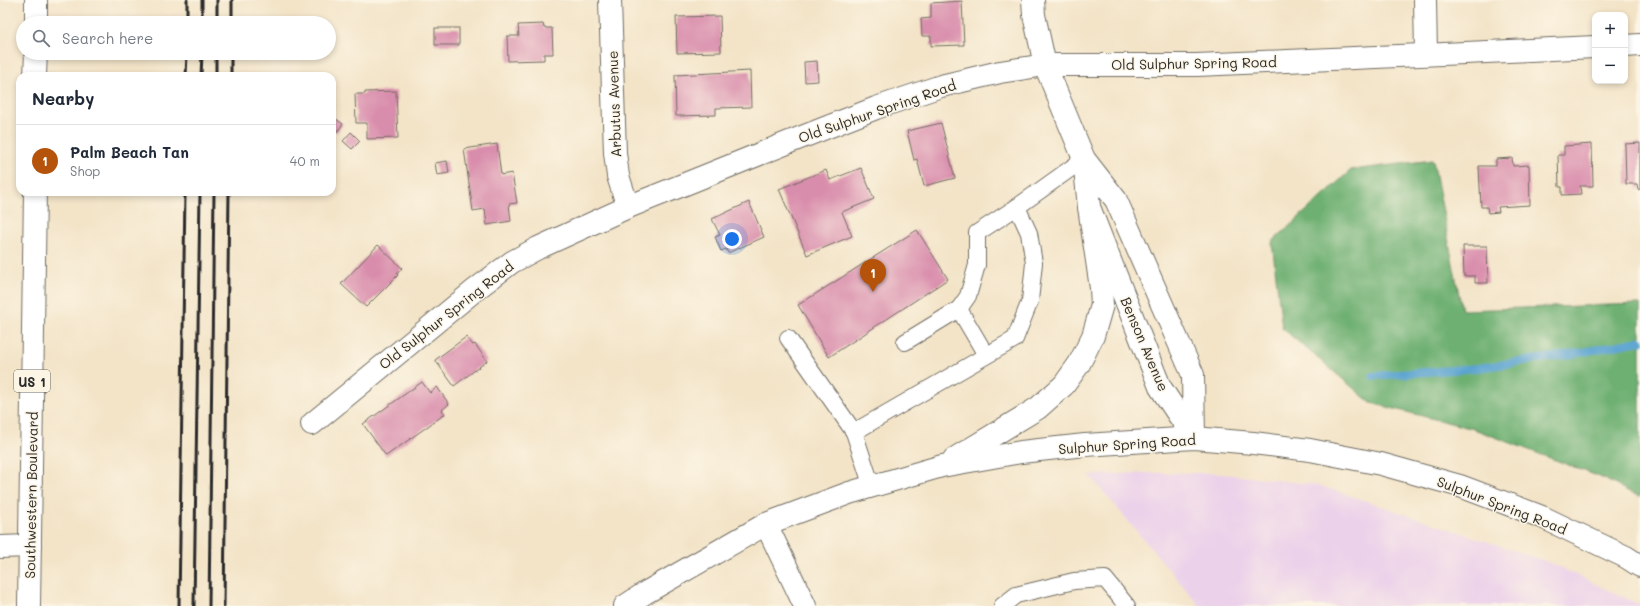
<!DOCTYPE html>
<meta charset="utf-8">
<style>
body{margin:0;font-family:Mali,sans-serif;background:#f6f6f7;color:#1f2937}
.controls{position:absolute;right:12px;top:12px;display:grid;overflow:hidden;border-radius:8px;box-shadow:0 2px 6px #0003}
.controls button{width:36px;height:36px;display:grid;place-items:center;padding:0;border:0;border-bottom:1px solid #e0e1e3;background:#fff;color:#1f2937;font:20px sans-serif}
.you{position:absolute;left:732px;top:239px;width:14px;height:14px;margin:-10px;border:3px solid #fff;border-radius:50%;background:#1a73e8;box-shadow:0 0 0 6px #1a73e833}
.badge{display:grid;place-items:center;width:26px;height:26px;border-radius:50%;background:#b45309;color:#fff;font-size:13px;font-weight:700}
.pin{position:absolute;translate:-50% -33px;filter:drop-shadow(0 1px 2px #0008)}
.pin::after{content:'';position:absolute;top:21px;width:14px;height:12px;background:inherit;clip-path:polygon(0 0,100% 0,50% 100%)}
.list{margin:0;padding:0;list-style:none}
h2{display:flex;justify-content:space-between;align-items:center;height:52px;margin:0;padding:0 16px;font-size:17px}
h2 small{font-size:13px;font-weight:400;color:#747a83}
.list li{display:grid;grid-template-columns:26px 1fr auto;gap:12px;align-items:center;box-sizing:border-box;height:72px;padding:0 16px;border-top:1px solid #e0e1e3}
.list b{display:block;font-size:15px;white-space:nowrap}
.list p{margin:0;font-size:13px;white-space:nowrap;color:#747a83}
.list em{font-size:13px;font-style:normal;color:#747a83}
.icon{flex:none;width:22px;height:22px;fill:none;stroke:currentColor;stroke-width:2;stroke-linecap:round;stroke-linejoin:round}
.map{position:relative;flex:none;width:1640px;height:606px;overflow:hidden}
.search{position:absolute;background:#fff;box-shadow:0 2px 6px #0003;left:16px;top:16px;width:320px;height:44px;display:flex;align-items:center;gap:10px;box-sizing:border-box;padding:0 14px;border-radius:22px;color:#747a83;font-size:15px}
.panel{position:absolute;background:#fff;box-shadow:0 2px 6px #0003;left:16px;top:72px;width:320px;height:124px;border-radius:12px}
.map>svg:first-child{display:block}
.built{fill:#ecd1ea}
.forest{fill:#6eb072;stroke:#4c6e4e}
.lines{fill:none;stroke-linecap:round;stroke-linejoin:round}
.stream{stroke:#58a3d0;stroke-width:8}
.building{fill:#d98dac}
.lane-casing{stroke:#716c62;stroke-width:18}
.street-casing{stroke:#716c62;stroke-width:24}
.secondary-casing{stroke:#716c62;stroke-width:24}
.primary-casing{stroke:#716c62;stroke-width:24}
.lane{stroke:#fff;stroke-width:16}
.street{stroke:#fff;stroke-width:22}
.secondary{stroke:#fff;stroke-width:22}
.primary{stroke:#fff;stroke-width:22}
.rail{stroke:#2b2b2b;stroke-width:3}
.labels{text-anchor:middle;dominant-baseline:central;stroke-width:3;stroke-linejoin:round;paint-order:stroke}
.shield{fill:#fcf5e5;stroke:#6a6863;stroke-width:1}
.shield-label{font-size:13px;font-weight:bold;fill:#2b2b2b}
.street-label{font-size:14px;fill:#2b2b2b;stroke:#fcf5e5}
</style>
<div class="map">
<svg width="1640" height="606" viewBox="0 0 1640 606">
<rect width="100%" height="100%" fill="#fcf5e5"/>
<filter id="ink" filterUnits="userSpaceOnUse"><feTurbulence type="fractalNoise" baseFrequency=".025" numOctaves="2"/><feDisplacementMap in="SourceGraphic" scale="8" xChannelSelector="R" yChannelSelector="G"/><feConvolveMatrix kernelMatrix="1 2 1 2 8 2 1 2 1" color-interpolation-filters="sRGB"/></filter>
<filter id="wash" filterUnits="userSpaceOnUse"><feTurbulence type="fractalNoise" baseFrequency=".012" numOctaves="4" result="noise"/><feDisplacementMap in="SourceGraphic" scale="16" xChannelSelector="R" yChannelSelector="G"/><feGaussianBlur stdDeviation="0.9" result="paint"/><feColorMatrix in="noise" values="0 0 0 0 0 0 0 0 0 0 0 0 0 0 0 0 0 1.4 0 .05"/><feComposite in="paint" operator="in"/></filter>
<g filter="url(#wash)">
<rect width="100%" height="100%" fill="#f3e4c8"/>
<polygon class="built" points="1148,473 1214,473 1318,485 1548,562 1640,605 1640,606 1200,606 1089,475"/>
<polygon class="forest" points="1433,160 1462,310 1640,304 1640,497 1600,477 1474,429 1371,403 1282,328 1272,242 1351,170"/>
<g class="lines">
<polyline class="stream" points="1373,376 1478,368 1573,354 1640,341"/>
</g>
<g id="blocks">
<g class="building">
<polygon points="962,1 964,45 931,46 931,36 922,36 921,19 931,18 931,3"/>
<polygon points="720,16 721,52 677,53 676,17"/>
<polygon points="543,24 544,28 552,28 553,54 544,54 544,60 508,61 507,36 519,36 518,25"/>
<rect x="435" y="28" width="24" height="17"/>
<polygon points="817,61 818,81 805,82 804,62"/>
<polygon points="750,71 751,107 716,108 716,115 676,116 675,75"/>
<polygon points="396,91 398,138 367,139 367,123 356,123 355,94 365,94 365,92"/>
<polygon points="332,116 343,124 337,132 332,129"/>
<polygon points="941,123 955,178 924,186 917,159 914,160 907,131"/>
<polygon points="351,132 360,141 352,149 343,141"/>
<polygon points="1640,143 1640,189 1638,190 1637,184 1626,184 1625,144"/>
<polygon points="497,144 501,175 512,173 517,203 509,204 511,221 487,225 485,209 473,211 464,149"/>
<polygon points="1592,144 1593,186 1580,186 1581,194 1562,195 1562,187 1559,187 1558,155 1564,155 1564,146"/>
<polygon points="1512,158 1513,166 1529,165 1530,205 1498,207 1499,212 1488,213 1487,207 1481,207 1479,166 1496,166 1496,159"/>
<polygon points="447,161 449,173 437,175 435,163"/>
<polygon points="861,168 874,199 842,212 852,236 807,255 779,189 826,170 830,180"/>
<polygon points="749,202 764,237 728,253 726,249 721,251 715,237 720,235 712,219"/>
<polygon points="917,230 948,279 829,357 798,305"/>
<polygon points="378,245 402,268 397,274 398,275 366,307 341,284"/>
<polygon points="1463,246 1487,246 1488,283 1475,283 1475,276 1464,276"/>
<polygon points="466,337 473,345 475,344 487,361 454,386 435,360"/>
<polygon points="422,382 430,393 437,387 449,404 442,410 445,414 386,456 363,424"/>
</g>
</g>
</g>
<g filter="url(#ink)">
<use href="#blocks" fill-opacity="0" stroke="#716c62" stroke-width="1"/>
<g class="lines">
<defs>
<g id="lane">
<polyline points="959,309 986,355"/>
<polyline points="788,338 854,432"/>
<polyline points="905,342 959,309 968,296 977,265 977,233 1017,207"/>
<polyline points="872,487 854,432 1015,339 1030,301 1034,263 1029,233 1017,207 1084,159"/>
<polyline points="1002,606 1016,595 1074,581 1105,579 1127,606"/>
</g>
<g id="street">
<polyline points="610,0 615,153 618,176 628,207"/>
<polyline points="1425,0 1426,54"/>
<polyline points="1625,46 1640,45"/>
<polyline points="312,424 475,290 512,262 538,248 628,207 787,143 876,108 941,86 1000,72 1045,65 1197,65 1595,47"/>
<polyline points="766,524 805,606"/>
</g>
<g id="secondary">
<polyline points="1033,0 1034,15 1045,65 1084,159 1116,200 1193,375 1194,438"/>
<polyline points="1084,159 1089,207 1160,387 1194,438"/>
<polyline points="954,459 1038,408 1064,385 1079,364 1093,336 1102,305 1101,288 1089,207"/>
<polyline points="0,547 30,546"/>
<polyline points="625,606 645,593 766,524 849,493 942,466 1021,452 1085,445 1194,438 1253,443 1310,450 1381,464 1460,486 1542,517 1626,557 1640,566"/>
</g>
<g id="primary">
<polyline points="36,23 36,0"/>
<polyline points="35,76 36,53"/>
<polyline points="29,606 35,192"/>
</g>
</defs>
<use href="#lane" class="lane-casing"/>
<use href="#street" class="street-casing"/>
<use href="#secondary" class="secondary-casing"/>
<use href="#primary" class="primary-casing"/>
<use href="#lane" class="lane"/>
<use href="#street" class="street"/>
<use href="#secondary" class="secondary"/>
<use href="#primary" class="primary"/>
<g class="rail">
<polyline points="187,23 187,0"/>
<polyline points="202,23 202,0"/>
<polyline points="217,23 217,0"/>
<polyline points="232,23 232,0"/>
<polyline points="186,76 187,53"/>
<polyline points="201,76 202,53"/>
<polyline points="216,76 216,53"/>
<polyline points="231,76 231,53"/>
<polyline points="179,606 185,192"/>
<polyline points="194,606 200,192"/>
<polyline points="209,606 214,192"/>
<polyline points="224,606 229,192"/>
</g>
</g>
</g>
<g class="labels">
<rect class="shield" x="14" y="370" width="36" height="22" rx="3"/>
<g class="shield-label">
<text x="32" y="381">US 1</text>
</g>
<g class="street-label">
<text transform="translate(1194 63) rotate(-1)">Old Sulphur Spring Road</text>
<text transform="translate(614 104) rotate(-92)">Arbutus Avenue</text>
<text transform="translate(877 111) rotate(-19)">Old Sulphur Spring Road</text>
<text transform="translate(446 315) rotate(-38)">Old Sulphur Spring Road</text>
<text transform="translate(1145 344) rotate(67)">Benson Avenue</text>
<text transform="translate(1127 444) rotate(-4)">Sulphur Spring Road</text>
<text transform="translate(31 495) rotate(-89)">Southwestern Boulevard</text>
<text transform="translate(1502 505) rotate(21)">Sulphur Spring Road</text>
</g>
</g>
</svg>
<div class="controls">
<button>+</button>
<button>−</button>
</div>
<div class="you"></div>
<div class="pin badge" style="left:873px;top:292px">1</div>
<div class="search"><svg class="icon" aria-label="search" viewBox="0 0 24 24"><circle cx="10" cy="10" r="6"/><path d="M15 15l6 6"/></svg>Search here</div>
<section class="panel">
<h2>Nearby<small></small></h2>
<ul class="list">
<li><span class="badge">1</span><div><b>Palm Beach Tan</b><p>Shop</p></div><em>40 m</em></li>
</ul>
</section>
</div>
